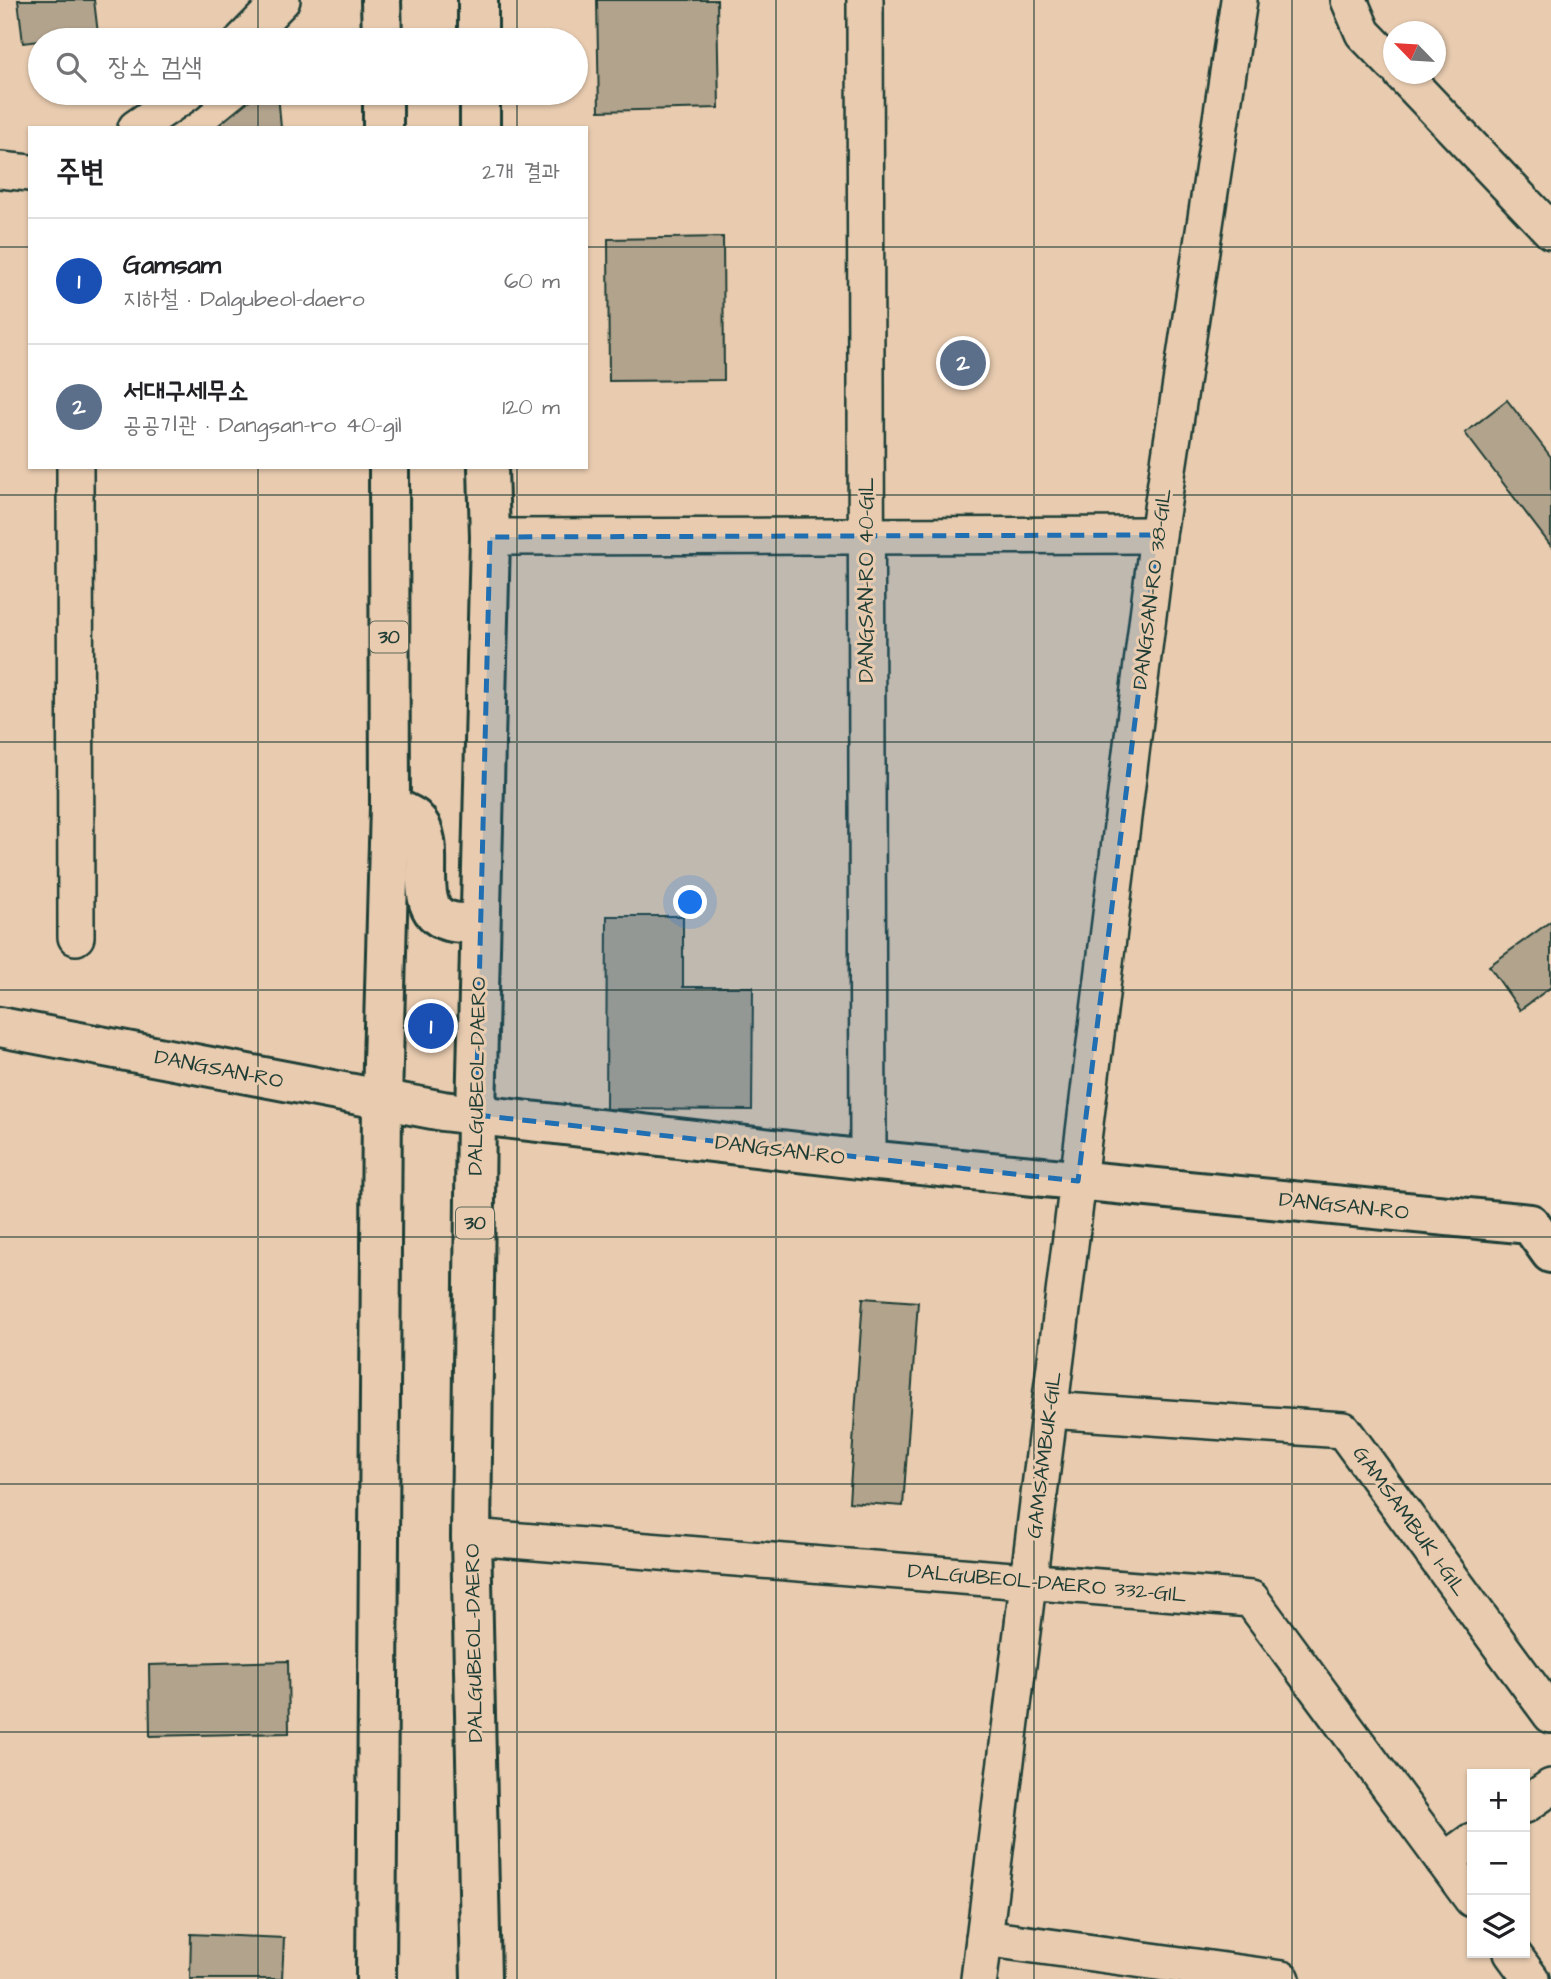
<!DOCTYPE html>
<html lang="ko">
<meta charset="utf-8">
<style>
body{margin:0;font-family:"Architects Daughter","Poor Story",sans-serif;background:#f2f2f2;color:#202124}
.controls{position:absolute;right:21px;bottom:21px;display:grid;overflow:hidden;border-radius:0px;box-shadow:0 2px 5px #0004}
.controls button{width:63px;height:63px;display:grid;place-items:center;padding:0;border:0;border-bottom:2px solid #e0e0e0;background:#fff;color:#202124;font:35px sans-serif}
.compass{position:absolute;left:1383px;top:21px;width:63px;height:63px;border-radius:50%;background:#fff;box-shadow:0 2px 5px #0004;rotate:295deg}
.you{position:absolute;left:691px;top:903px;width:24px;height:24px;margin:-18px;border:5px solid #fff;border-radius:50%;background:#1a73e8;box-shadow:0 0 0 10px #1a73e833}
.badge{display:grid;place-items:center;width:46px;height:46px;border-radius:50%;background:#0b8043;color:#fff;font-size:23px;font-weight:700}
.pin{position:absolute;translate:-50% -50%;border:4px solid #fff;box-shadow:0 2px 7px #0006}
.list{margin:0;padding:0;list-style:none}
h2{display:flex;justify-content:space-between;align-items:center;height:91px;margin:0;padding:0 28px;font-size:30px}
h2 small{font-size:23px;font-weight:400;color:#757577}
.list li{display:grid;grid-template-columns:46px 1fr auto;gap:21px;align-items:center;box-sizing:border-box;height:126px;padding:0 28px;border-top:2px solid #e0e0e0}
.list b{display:block;font-size:26px;white-space:nowrap}
.list p{margin:0;font-size:23px;white-space:nowrap;color:#757577}
.list em{font-size:23px;font-style:normal;color:#757577}
.icon{flex:none;width:38px;height:38px;fill:none;stroke:currentColor;stroke-width:2;stroke-linecap:round;stroke-linejoin:round}
.map{position:relative;flex:none;width:1551px;height:1979px;overflow:hidden}
.search{position:absolute;background:#fff;box-shadow:0 2px 5px #0004;left:28px;top:28px;width:560px;height:77px;display:flex;align-items:center;gap:18px;box-sizing:border-box;padding:0 24px;border-radius:38px;color:#757577;font-size:26px}
.panel{position:absolute;background:#fff;box-shadow:0 2px 5px #0004;left:28px;top:126px;width:560px;height:343px;border-radius:0px}
.map>svg:first-child{display:block}
.building{fill:#b2a38d;stroke:#1f3d34;stroke-width:2}
.lines{fill:none;stroke-linecap:round;stroke-linejoin:round}
.minor-casing{stroke:#1f3d34;stroke-width:40}
.secondary-casing{stroke:#1f3d34;stroke-width:44}
.primary-casing{stroke:#1f3d34;stroke-width:44}
.minor{stroke:#e9ccb0;stroke-width:35}
.secondary{stroke:#e9ccb0;stroke-width:38}
.primary{stroke:#e9ccb0;stroke-width:38}
.marked{fill:#1f6fb2;fill-opacity:0.2;stroke:#1f6fb2;stroke-width:5;stroke-dasharray:14 9;stroke-linejoin:round}
.grid{fill:none;stroke:#1f3d34;stroke-width:2;stroke-opacity:0.55}
.labels{text-anchor:middle;dominant-baseline:central;stroke-width:6;stroke-linejoin:round;paint-order:stroke}
.shield{fill:#e9ccb0;stroke:#5c6859;stroke-width:2}
.shield-label{font-size:19px;font-weight:bold;fill:#1f3d34}
.street-label{font-size:21px;fill:#1f3d34;stroke:#e9ccb0}
</style>
<div class="map">
<svg width="1551" height="1979" viewBox="0 0 1551 1979">
<rect width="100%" height="100%" fill="#e9ccb0"/>
<filter id="ink" filterUnits="userSpaceOnUse"><feTurbulence type="fractalNoise" baseFrequency=".0143" numOctaves="2"/><feDisplacementMap in="SourceGraphic" scale="14" xChannelSelector="R" yChannelSelector="G"/><feConvolveMatrix kernelMatrix="1 2 1 2 8 2 1 2 1" color-interpolation-filters="sRGB"/></filter>
<g filter="url(#ink)">
<g class="building">
<polygon points="18,0 94,0 98,34 23,43"/>
<polygon points="597,0 717,0 719,108 599,111"/>
<polygon points="258,93 278,93 281,128 215,128"/>
<polygon points="723,237 724,380 609,381 608,239"/>
<polygon points="1507,400 1551,457 1551,546 1465,433"/>
<polygon points="607,916 683,916 683,987 753,987 752,1110 606,1109"/>
<polygon points="1551,921 1551,987 1520,1010 1489,966"/>
<polygon points="863,1298 918,1302 903,1506 849,1502"/>
<polygon points="288,1661 289,1733 150,1736 149,1665"/>
<polygon points="191,1934 284,1938 282,1979 190,1979"/>
</g>
<g class="lines">
<defs>
<g id="minor">
<polyline points="865,0 868,1160"/>
<polyline points="1349,0 1363,33 1394,65"/>
<polyline points="243,40 282,0"/>
<polyline points="1402,74 1551,231"/>
<polyline points="136,128 187,93"/>
<polyline points="0,170 30,173"/>
<polyline points="75,467 76,937"/>
<polyline points="490,537 1158,535"/>
<polyline points="1049,1410 1343,1430 1551,1715"/>
<polyline points="471,1537 1251,1599 1472,1899"/>
<polyline points="1525,1805 1551,1787"/>
<polyline points="1444,1861 1472,1841"/>
<polyline points="984,1938 1282,1979"/>
<polyline points="1512,1953 1531,1979"/>
<polyline points="979,1979 1158,535 1239,0"/>
</g>
<polyline id="secondary" points="0,1027 443,1111 868,1160 1530,1224 1551,1253"/>
<g id="primary">
<polyline points="381,0 382,40"/>
<polyline points="478,0 478,40"/>
<polyline points="383,93 383,128"/>
<polyline points="480,93 480,128"/>
<path d="M390,806C397,810 408,813 414,818C443,844 404,914 453,922C461,924 472,922 480,922"/>
<polyline points="376,1979 382,1100 390,806 389,467"/>
<polyline points="481,1979 471,1537 476,1115 490,537 488,467"/>
</g>
</defs>
<use href="#minor" class="minor-casing"/>
<use href="#secondary" class="secondary-casing"/>
<use href="#primary" class="primary-casing"/>
<use href="#minor" class="minor"/>
<use href="#secondary" class="secondary"/>
<use href="#primary" class="primary"/>
</g>
</g>
<path class="marked" d="M1158,535L1078,1181L476,1115L490,537Z"/>
<path class="grid" d="M258,0V40M517,0V40M776,0V1979M1034,0V1979M1292,0V1979M258,93V128M517,93V128M0,247H30M586,247H1551M258,467V1979M517,467V1979M0,495H1551M0,742H1551M0,990H1551M0,1237H1551M0,1484H1551M0,1732H1551"/>
<g class="labels">
<g class="shield">
<rect x="370" y="621.5" width="38" height="31" rx="5"/>
<rect x="456" y="1207.5" width="38" height="31" rx="5"/>
</g>
<g class="shield-label">
<text x="389" y="637">30</text>
<text x="475" y="1223">30</text>
</g>
<g class="street-label">
<text transform="translate(866 580) rotate(-90)">DANGSAN-RO 40-GIL</text>
<text transform="translate(1152 589) rotate(-83)">DANGSAN-RO 38-GIL</text>
<text transform="translate(219 1069) rotate(11)">DANGSAN-RO</text>
<text transform="translate(477 1076) rotate(-89)">DALGUBEOL-DAERO</text>
<text transform="translate(780 1150) rotate(7)">DANGSAN-RO</text>
<text transform="translate(1344 1206) rotate(6)">DANGSAN-RO</text>
<text transform="translate(1044 1455) rotate(-83)">GAMSAMBUK-GIL</text>
<text transform="translate(1410 1521) rotate(54)">GAMSAMBUK 1-GIL</text>
<text transform="translate(1047 1583) rotate(5)">DALGUBEOL-DAERO 332-GIL</text>
<text transform="translate(474 1643) rotate(-91)">DALGUBEOL-DAERO</text>
</g>
</g>
</svg>
<div class="controls">
<button>+</button>
<button>−</button>
<button><svg class="icon" aria-label="layers" viewBox="0 0 24 24"><path d="M12 4l9 5-9 5-9-5zM3 14l9 5 9-5"/></svg></button>
</div>
<svg class="compass" viewBox="-18 -18 36 36"><path d="M0-13l5 13h-10z" fill="#e53935"/><path d="M0 13l5-13h-10z" fill="#757577"/></svg>
<div class="you"></div>
<div class="pin badge" style="left:431px;top:1026px;background:#1a4fb4">1</div>
<div class="pin badge" style="left:963px;top:363px;background:#5c6f8a">2</div>
<div class="search"><svg class="icon" aria-label="search" viewBox="0 0 24 24"><circle cx="10" cy="10" r="6"/><path d="M15 15l6 6"/></svg>장소 검색</div>
<section class="panel">
<h2>주변<small>2개 결과</small></h2>
<ul class="list">
<li><span class="badge" style="background:#1a4fb4">1</span><div><b>Gamsam</b><p>지하철 · Dalgubeol-daero</p></div><em>60 m</em></li>
<li><span class="badge" style="background:#5c6f8a">2</span><div><b>서대구세무소</b><p>공공기관 · Dangsan-ro 40-gil</p></div><em>120 m</em></li>
</ul>
</section>
</div>
